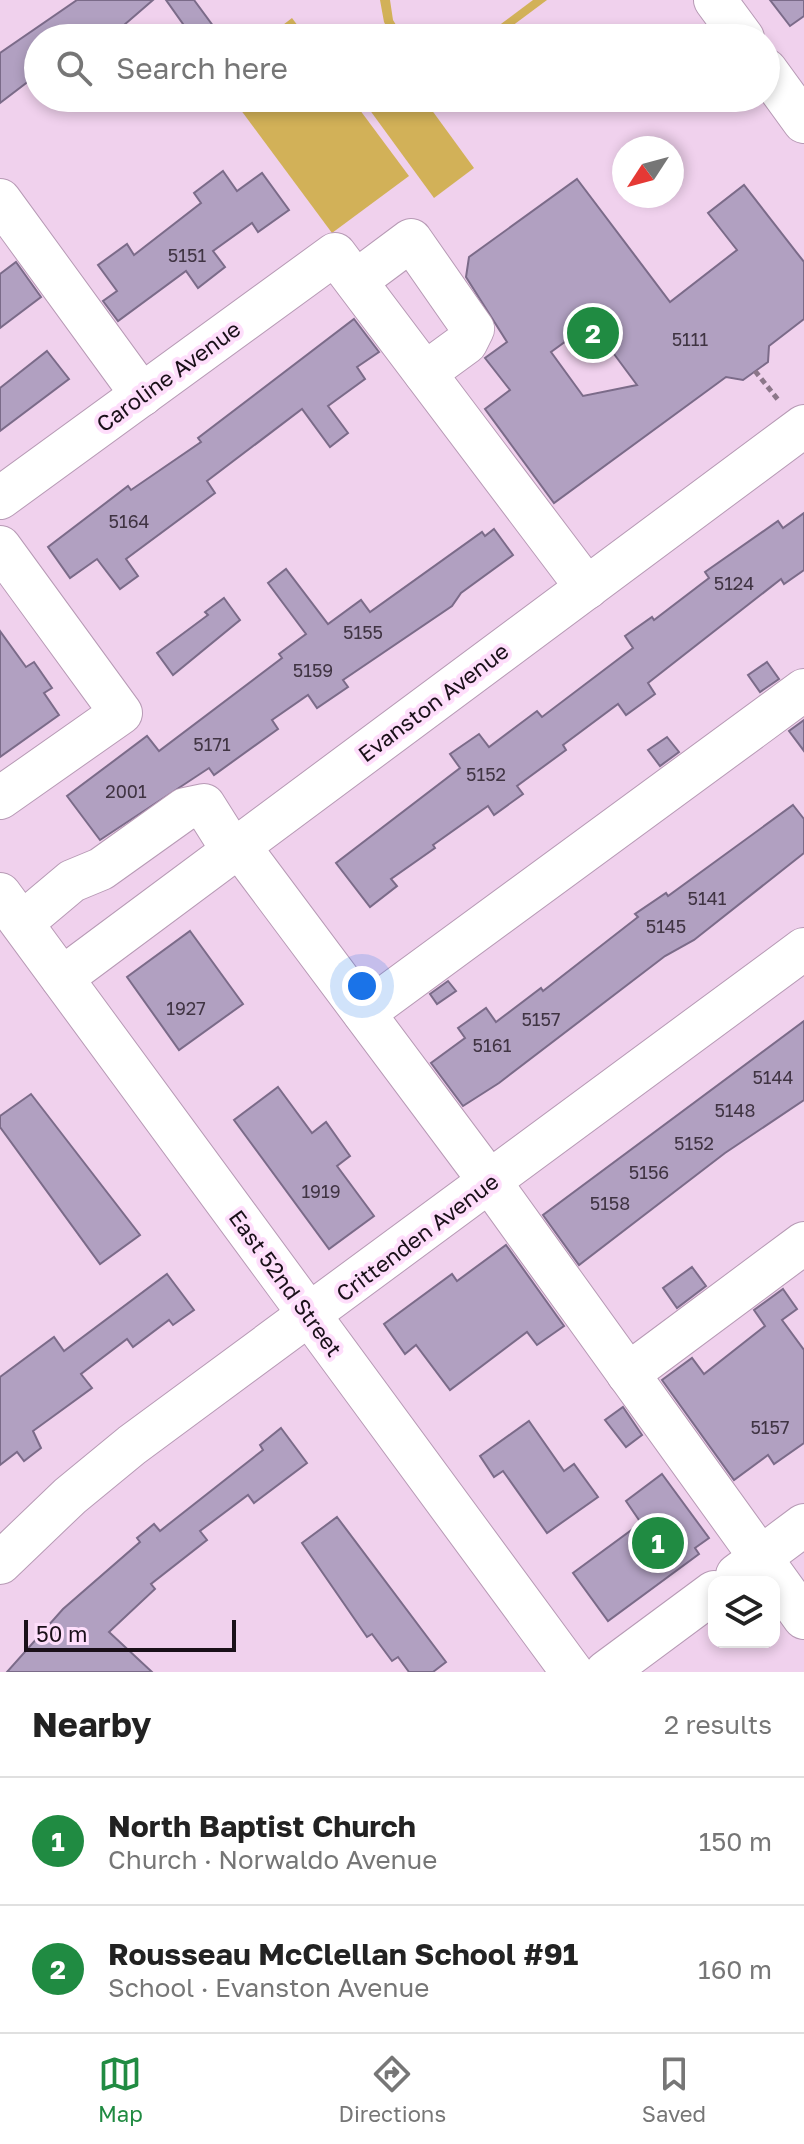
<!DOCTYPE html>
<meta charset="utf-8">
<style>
body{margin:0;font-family:"Golos Text",sans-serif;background:#f6f6f6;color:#222}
.controls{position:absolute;right:24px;bottom:24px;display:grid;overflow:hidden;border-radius:16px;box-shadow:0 4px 12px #0003}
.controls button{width:72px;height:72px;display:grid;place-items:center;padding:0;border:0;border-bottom:2px solid #e0e0e0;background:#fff;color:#222;font:40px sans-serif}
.compass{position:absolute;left:612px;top:136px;width:72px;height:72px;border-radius:50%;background:#fff;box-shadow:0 4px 12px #0003;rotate:234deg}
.scale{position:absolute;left:24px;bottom:20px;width:212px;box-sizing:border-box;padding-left:8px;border:4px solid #1a1019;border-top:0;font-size:22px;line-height:28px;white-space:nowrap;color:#1a1019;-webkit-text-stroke:6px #fedefb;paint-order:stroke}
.you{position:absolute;left:362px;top:986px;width:28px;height:28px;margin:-20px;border:6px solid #fff;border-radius:50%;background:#1a73e8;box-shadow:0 0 0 12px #1a73e833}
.badge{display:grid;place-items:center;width:52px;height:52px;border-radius:50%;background:#208b42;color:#fff;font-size:26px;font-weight:700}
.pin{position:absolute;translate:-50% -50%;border:4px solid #fff;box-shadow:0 2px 8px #0006}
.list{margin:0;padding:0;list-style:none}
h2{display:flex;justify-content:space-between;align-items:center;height:104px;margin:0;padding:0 32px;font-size:34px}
h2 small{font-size:26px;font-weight:400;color:#767676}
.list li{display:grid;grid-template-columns:52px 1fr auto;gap:24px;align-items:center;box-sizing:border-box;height:128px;padding:0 32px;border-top:2px solid #e0e0e0}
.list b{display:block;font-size:30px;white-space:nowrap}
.list p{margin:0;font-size:26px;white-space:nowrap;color:#767676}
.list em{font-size:26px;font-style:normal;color:#767676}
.icon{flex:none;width:44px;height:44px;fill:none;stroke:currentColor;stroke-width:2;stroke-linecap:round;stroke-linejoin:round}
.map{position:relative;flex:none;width:804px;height:1672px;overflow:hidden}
.search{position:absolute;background:#fff;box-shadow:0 4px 12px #0003;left:24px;right:24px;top:24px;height:88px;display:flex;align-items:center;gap:20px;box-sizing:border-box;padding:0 28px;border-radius:44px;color:#767676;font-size:30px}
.sheet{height:360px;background:#fff}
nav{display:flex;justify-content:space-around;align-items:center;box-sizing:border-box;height:112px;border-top:2px solid #e0e0e0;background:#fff;font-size:22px;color:#767676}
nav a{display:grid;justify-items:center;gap:4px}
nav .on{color:#208b42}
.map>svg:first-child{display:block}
.green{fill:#d2b158}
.building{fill:#b1a0c1;stroke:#7b6b89;stroke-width:2;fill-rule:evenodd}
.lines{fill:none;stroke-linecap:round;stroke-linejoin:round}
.minor-casing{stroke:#b79ab5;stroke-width:44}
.path{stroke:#8c778a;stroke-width:5;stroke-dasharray:6 4;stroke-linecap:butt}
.minor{stroke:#fff;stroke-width:42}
.labels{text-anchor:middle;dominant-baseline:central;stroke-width:8;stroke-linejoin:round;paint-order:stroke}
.number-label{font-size:18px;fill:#403443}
.street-label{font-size:22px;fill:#1a1019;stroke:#fedefb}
</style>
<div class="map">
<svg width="804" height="1672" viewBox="0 0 804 1672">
<rect width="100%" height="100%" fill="#f0d1ed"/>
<g class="green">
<polygon points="380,0 390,0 393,20 404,38 392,38 384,22"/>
<polygon points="533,0 547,0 496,38 482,38"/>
<polygon points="292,18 307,38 266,38"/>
<polygon points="232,98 351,98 409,176 332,233"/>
<polygon points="361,98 423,98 474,168 434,198"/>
</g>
<g class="building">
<polygon points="77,0 153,0 109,38 38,38 38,74 0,103 0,53"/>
<polygon points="166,0 194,0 222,38 193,38"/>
<polygon points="770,0 804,0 804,16 790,26"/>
<polygon points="223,171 237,191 262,173 289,210 258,232 252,223 213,251 225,267 198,288 186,271 118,321 103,301 117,291 98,265 127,244 134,255 201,203 194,193"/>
<path d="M577,179L670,302L737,250L708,213L744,185L804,262V319L769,346L768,362L743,380L726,377L554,503L485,409L510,390L485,358L507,342L466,277L469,257ZM591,323L637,385L583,396L551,352Z"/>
<polygon points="16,262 41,297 0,328 0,274"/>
<polygon points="354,319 379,352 357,367 365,379 328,406 348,433 330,447 302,409 207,481 215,493 126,559 138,576 120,589 97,559 70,578 48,547 128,486 131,490 201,442 198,438"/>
<polygon points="47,351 69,379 0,431 0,388"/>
<polygon points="804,513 804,570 784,584 781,579 648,683 655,694 626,715 618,704 563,745 566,750 517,786 523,794 494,815 488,806 433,845 435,848 391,879 397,886 370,907 336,863 460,768 450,754 479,734 489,747 537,711 542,717 633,648 625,636 652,617 654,620 709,578 705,572 778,521 783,528"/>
<polygon points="494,529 513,555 461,593 452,606 343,680 348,687 317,708 308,695 272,720 278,729 214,775 209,768 100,840 67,796 147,736 159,751 282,658 279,654 306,634 268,583 286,569 328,624 361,600 370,612 482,532 485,536"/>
<polygon points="224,598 240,620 173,675 157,653 208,615 205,612"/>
<polygon points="0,631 26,667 34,662 52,688 44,693 59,715 0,757"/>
<polygon points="767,662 779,679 760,692 748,675"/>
<polygon points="804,720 804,751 789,731"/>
<polygon points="667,737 679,752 660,766 648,750"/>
<polygon points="793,805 804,819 804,853 694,940 665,956 499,1083 463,1106 431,1063 465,1038 458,1028 486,1008 496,1022 541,988 543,991 638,917 635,914 666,893 668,896"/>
<polygon points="190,931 243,1004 179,1050 127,977"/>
<polygon points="448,981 456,991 437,1004 430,994"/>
<polygon points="804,1021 804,1100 725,1153 579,1265 543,1215"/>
<polygon points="278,1087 312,1133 326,1122 350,1156 337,1166 374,1216 329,1249 234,1120"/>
<polygon points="31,1094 140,1235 100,1264 0,1127 0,1116"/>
<polygon points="506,1245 564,1326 537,1345 527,1332 450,1390 416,1345 405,1354 384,1324 452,1274 457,1281"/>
<polygon points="692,1267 706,1286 677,1308 663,1288"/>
<polygon points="167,1274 194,1310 173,1325 169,1320 133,1347 127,1339 81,1374 92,1388 33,1431 41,1448 24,1461 17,1452 0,1465 0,1377 54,1337 64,1351"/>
<polygon points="783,1289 797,1309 782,1320 804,1350 804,1443 774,1464 768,1455 734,1480 662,1380 692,1358 704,1374 765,1326 754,1310"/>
<polygon points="623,1407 642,1435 626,1447 605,1420"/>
<polygon points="529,1421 564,1471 574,1464 598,1497 547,1533 503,1471 494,1477 480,1456"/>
<polygon points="281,1428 307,1463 254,1503 248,1495 200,1531 207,1540 151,1584 155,1589 109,1632 152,1672 7,1672 63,1609 140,1542 137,1538 154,1524 160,1531 263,1450 260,1445"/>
<polygon points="662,1474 709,1538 695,1548 699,1554 608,1621 573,1573 641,1523 626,1501"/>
<polygon points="337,1517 446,1662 433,1672 409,1672 398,1657 392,1661 372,1634 367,1637 302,1543"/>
</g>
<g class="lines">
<defs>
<g id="minor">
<polyline points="715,0 743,38"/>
<polyline points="766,70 804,122"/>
<polyline points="0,200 142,395"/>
<polyline points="356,281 411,240 473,329 466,343 425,373"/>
<polyline points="0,498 335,254 587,588"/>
<polyline points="0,547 121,713 0,798"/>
<polyline points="239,846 490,1182 804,1618"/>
<polyline points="0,894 572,1672"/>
<polyline points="22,923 72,881 101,869 185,809 204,805 233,851"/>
<polyline points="62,978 804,426"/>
<polyline points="364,1013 804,690"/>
<polyline points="628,1374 804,1243"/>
<polyline points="0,1563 70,1496 132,1445 804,949"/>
<polyline points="737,1575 804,1525"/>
<polyline points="606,1672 714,1592"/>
</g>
</defs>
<use href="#minor" class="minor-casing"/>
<polyline class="path" points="755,371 779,401"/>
<use href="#minor" class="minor"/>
</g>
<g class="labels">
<g class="number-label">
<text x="187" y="255">5151</text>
<text x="690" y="339">5111</text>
<text x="129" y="521">5164</text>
<text x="734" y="583">5124</text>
<text x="363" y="632">5155</text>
<text x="313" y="670">5159</text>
<text x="212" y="744">5171</text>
<text x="486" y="774">5152</text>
<text x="126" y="791">2001</text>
<text x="707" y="898">5141</text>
<text x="666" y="926">5145</text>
<text x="186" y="1008">1927</text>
<text x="541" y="1019">5157</text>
<text x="492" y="1045">5161</text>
<text x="773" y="1077">5144</text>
<text x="735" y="1110">5148</text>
<text x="694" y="1143">5152</text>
<text x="649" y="1172">5156</text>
<text x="321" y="1191">1919</text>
<text x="610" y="1203">5158</text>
<text x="770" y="1427">5157</text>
</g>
<g class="street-label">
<text transform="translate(168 376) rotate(-36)">Caroline Avenue</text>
<text transform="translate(433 702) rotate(-37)">Evanston Avenue</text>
<text transform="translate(417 1237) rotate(-37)">Crittenden Avenue</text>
<text transform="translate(286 1283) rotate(54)">East 52nd Street</text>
</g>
</g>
</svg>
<div class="controls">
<button><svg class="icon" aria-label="layers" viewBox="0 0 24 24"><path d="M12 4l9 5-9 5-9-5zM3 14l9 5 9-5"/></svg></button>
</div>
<svg class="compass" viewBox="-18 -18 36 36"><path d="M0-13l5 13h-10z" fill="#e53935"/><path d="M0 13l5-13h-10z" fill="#767676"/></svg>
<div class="scale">50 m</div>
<div class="you"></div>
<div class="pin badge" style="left:658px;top:1543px">1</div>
<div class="pin badge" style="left:593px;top:333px">2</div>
<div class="search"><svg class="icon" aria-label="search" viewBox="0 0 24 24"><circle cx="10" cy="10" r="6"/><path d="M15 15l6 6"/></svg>Search here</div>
</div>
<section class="sheet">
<h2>Nearby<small>2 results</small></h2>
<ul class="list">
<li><span class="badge">1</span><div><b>North Baptist Church</b><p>Church · Norwaldo Avenue</p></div><em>150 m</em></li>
<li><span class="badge">2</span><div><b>Rousseau McClellan School #91</b><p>School · Evanston Avenue</p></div><em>160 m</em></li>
</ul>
</section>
<nav>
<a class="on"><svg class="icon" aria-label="map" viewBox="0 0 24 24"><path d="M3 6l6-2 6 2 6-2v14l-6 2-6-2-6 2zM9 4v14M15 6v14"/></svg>Map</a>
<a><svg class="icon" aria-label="directions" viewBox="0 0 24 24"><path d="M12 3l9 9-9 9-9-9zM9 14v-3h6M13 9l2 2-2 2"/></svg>Directions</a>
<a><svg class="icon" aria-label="saved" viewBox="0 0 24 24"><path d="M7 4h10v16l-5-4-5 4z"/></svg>Saved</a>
</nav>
